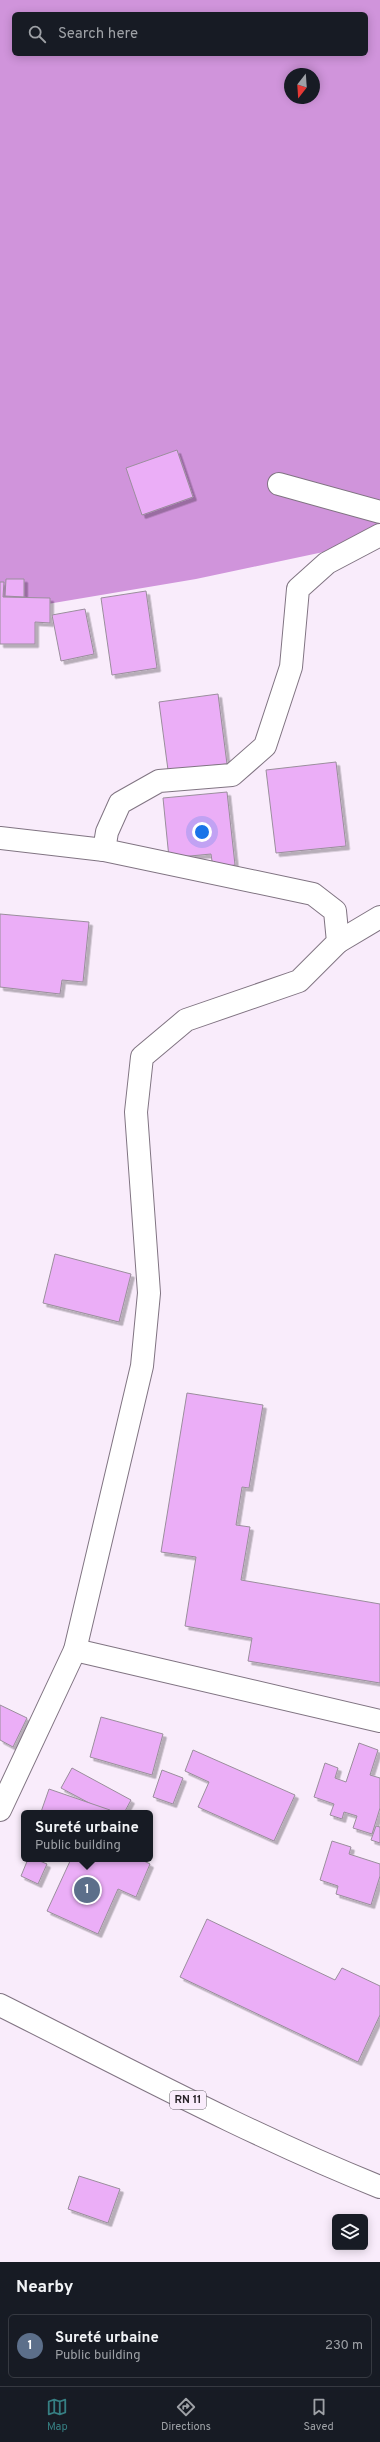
<!DOCTYPE html>
<meta charset="utf-8">
<style>
body{margin:0;font-family:Overpass,sans-serif;background:#242831;color:#f1f3f6}
.controls{position:absolute;right:12px;bottom:12px;display:grid;overflow:hidden;border-radius:6px;box-shadow:0 2px 10px #0003}
.controls button{width:36px;height:36px;display:grid;place-items:center;padding:0;border:0;border-bottom:1px solid #363941;background:#171b24;color:#f1f3f6;font:20px sans-serif}
.compass{position:absolute;left:284px;top:68px;width:36px;height:36px;border-radius:50%;background:#171b24;box-shadow:0 2px 10px #0003;rotate:197deg}
.you{position:absolute;left:202px;top:832px;width:14px;height:14px;margin:-10px;border:3px solid #fff;border-radius:50%;background:#1a73e8;box-shadow:0 0 0 6px #1a73e833}
.badge{display:grid;place-items:center;width:26px;height:26px;border-radius:50%;background:#367f83;color:#fff;font-size:13px;font-weight:700}
.pin{position:absolute;translate:-50% -50%;border:2px solid #fff;box-shadow:0 1px 4px #0006}
.popup{position:absolute;left:21px;top:1810px;width:132px;height:52px;box-sizing:border-box;display:grid;place-content:center;border-radius:6px;background:#171b24;filter:drop-shadow(0 1px 3px #0005);font-size:13px;white-space:nowrap;color:#9ea1a6}
.popup b{font-size:15px;color:#f1f3f6}
.popup::after{content:'';position:absolute;left:50%;top:100%;margin-left:-8px;border:8px solid transparent;border-top-color:#171b24}
.list{margin:0;padding:0;list-style:none}
h2{display:flex;justify-content:space-between;align-items:center;height:52px;margin:0;padding:0 16px;font-size:17px}
h2 small{font-size:13px;font-weight:400;color:#9ea1a6}
.list li{display:grid;grid-template-columns:26px 1fr auto;gap:12px;align-items:center;box-sizing:border-box;height:64px;margin:0 8px 8px;padding:0 8px;border:1px solid #363941;border-radius:6px}
.list b{display:block;font-size:15px;white-space:nowrap}
.list p{margin:0;font-size:13px;white-space:nowrap;color:#9ea1a6}
.list em{font-size:13px;font-style:normal;color:#9ea1a6}
.icon{flex:none;width:22px;height:22px;fill:none;stroke:currentColor;stroke-width:2;stroke-linecap:round;stroke-linejoin:round}
.map{position:relative;flex:none;width:380px;height:2262px;overflow:hidden}
.search{position:absolute;background:#171b24;box-shadow:0 2px 10px #0003;left:12px;right:12px;top:12px;height:44px;display:flex;align-items:center;gap:10px;box-sizing:border-box;padding:0 14px;border-radius:6px;color:#9ea1a6;font-size:15px}
.sheet{height:124px;background:#171b24}
nav{display:flex;justify-content:space-around;align-items:center;box-sizing:border-box;height:56px;border-top:1px solid #363941;background:#171b24;font-size:11px;color:#9ea1a6}
nav a{display:grid;justify-items:center;gap:2px}
nav .on{color:#367f83}
.map>svg:first-child{display:block}
.forest{fill:#d094db;fill-rule:evenodd}
.building{fill:#ebaef7;stroke:#9a8e9c;filter:url(#shadow)}
.lines{fill:none;stroke-linecap:round;stroke-linejoin:round}
.minor-casing{stroke:#807482;stroke-width:24}
.primary-casing{stroke:#807482;stroke-width:24}
.minor{stroke:#fff;stroke-width:22}
.primary{stroke:#fff;stroke-width:22}
.labels{text-anchor:middle;dominant-baseline:central;stroke-width:3;stroke-linejoin:round;paint-order:stroke}
.shield{fill:#f9ecfb;stroke:#676068;stroke-width:1}
.shield-label{font-size:11px;font-weight:bold;fill:#292429}
</style>
<div class="map">
<svg width="380" height="2262" viewBox="0 0 380 2262">
<defs>
<filter id="shadow"><feDropShadow dx="3.5" dy="3.5" stdDeviation="0" flood-color="#0004"/></filter>
</defs>
<rect width="100%" height="100%" fill="#f9ecfb"/>
<path class="forest" d="M0,0H380V540L196,579L0,612ZM14,14H366V54H14ZM290,74H314V98H290Z"/>
<g class="building">
<polygon points="177,450 193,497 142,515 126,468"/>
<polygon points="6,579 24,579 24,597 5,596"/>
<polygon points="0,582 4,582 3,597 50,598 50,623 35,622 35,644 0,644"/>
<polygon points="146,591 157,668 112,675 101,598"/>
<polygon points="85,609 94,654 61,661 52,615"/>
<polygon points="218,694 227,764 168,770 159,702"/>
<polygon points="336,762 346,846 276,853 266,770"/>
<polygon points="227,792 235,865 213,868 211,854 169,858 163,798"/>
<polygon points="0,914 89,922 83,982 62,980 60,994 0,987"/>
<polygon points="55,1254 131,1274 119,1322 43,1303"/>
<polygon points="187,1393 263,1405 249,1488 242,1487 236,1525 250,1527 241,1580 380,1604 380,1683 248,1661 252,1638 185,1626 196,1557 161,1552"/>
<polygon points="0,1705 27,1718 13,1747 0,1740"/>
<polygon points="101,1717 163,1734 152,1775 90,1757"/>
<polygon points="359,1743 378,1750 370,1775 380,1778 380,1808 372,1834 353,1828 357,1816 344,1812 342,1819 330,1815 334,1804 314,1797 325,1763 338,1768 335,1778 346,1782"/>
<polygon points="193,1750 295,1795 274,1841 198,1807 209,1782 185,1771"/>
<polygon points="72,1768 131,1800 124,1813 108,1813 61,1788"/>
<polygon points="162,1770 183,1778 173,1804 153,1797"/>
<polygon points="49,1789 110,1810 109,1813 41,1812"/>
<polygon points="376,1826 380,1827 380,1843 371,1840"/>
<polygon points="332,1841 351,1847 349,1854 380,1864 380,1876 371,1905 336,1894 338,1886 320,1880"/>
<polygon points="28,1859 35,1859 47,1864 38,1884 21,1876"/>
<polygon points="71,1859 140,1859 150,1864 136,1897 118,1889 98,1934 47,1911"/>
<polygon points="207,1919 335,1980 342,1968 380,1986 380,2015 358,2062 180,1977"/>
<polygon points="79,2176 120,2189 108,2223 68,2209"/>
</g>
<g class="lines">
<defs>
<g id="minor">
<polyline points="279,484 380,512"/>
<polyline points="0,838 104,850 313,894 335,911 338,942 299,981 186,1020 142,1057 136,1112 149,1293 142,1366 75,1650 0,1810"/>
<polyline points="104,850 107,832 120,803 159,781 232,775 265,746 291,667 298,589 327,563 380,535"/>
<polyline points="338,942 380,917"/>
<polyline points="75,1650 380,1721"/>
</g>
<path id="primary" d="M0,2005C126,2068 250,2135 380,2187"/>
</defs>
<use href="#minor" class="minor-casing"/>
<use href="#primary" class="primary-casing"/>
<use href="#minor" class="minor"/>
<use href="#primary" class="primary"/>
</g>
<g class="labels">
<rect class="shield" x="170" y="2091" width="36" height="18" rx="3"/>
<g class="shield-label">
<text x="188" y="2100">RN 11</text>
</g>
</g>
</svg>
<div class="controls">
<button><svg class="icon" aria-label="layers" viewBox="0 0 24 24"><path d="M12 4l9 5-9 5-9-5zM3 14l9 5 9-5"/></svg></button>
</div>
<svg class="compass" viewBox="-18 -18 36 36"><path d="M0-13l5 13h-10z" fill="#e53935"/><path d="M0 13l5-13h-10z" fill="#9ea1a6"/></svg>
<div class="you"></div>
<div class="pin badge" style="left:87px;top:1890px;background:#5c6f8a">1</div>
<div class="popup"><b>Sureté urbaine</b>Public building</div>
<div class="search"><svg class="icon" aria-label="search" viewBox="0 0 24 24"><circle cx="10" cy="10" r="6"/><path d="M15 15l6 6"/></svg>Search here</div>
</div>
<section class="sheet">
<h2>Nearby<small></small></h2>
<ul class="list">
<li><span class="badge" style="background:#5c6f8a">1</span><div><b>Sureté urbaine</b><p>Public building</p></div><em>230 m</em></li>
</ul>
</section>
<nav>
<a class="on"><svg class="icon" aria-label="map" viewBox="0 0 24 24"><path d="M3 6l6-2 6 2 6-2v14l-6 2-6-2-6 2zM9 4v14M15 6v14"/></svg>Map</a>
<a><svg class="icon" aria-label="directions" viewBox="0 0 24 24"><path d="M12 3l9 9-9 9-9-9zM9 14v-3h6M13 9l2 2-2 2"/></svg>Directions</a>
<a><svg class="icon" aria-label="saved" viewBox="0 0 24 24"><path d="M7 4h10v16l-5-4-5 4z"/></svg>Saved</a>
</nav>
